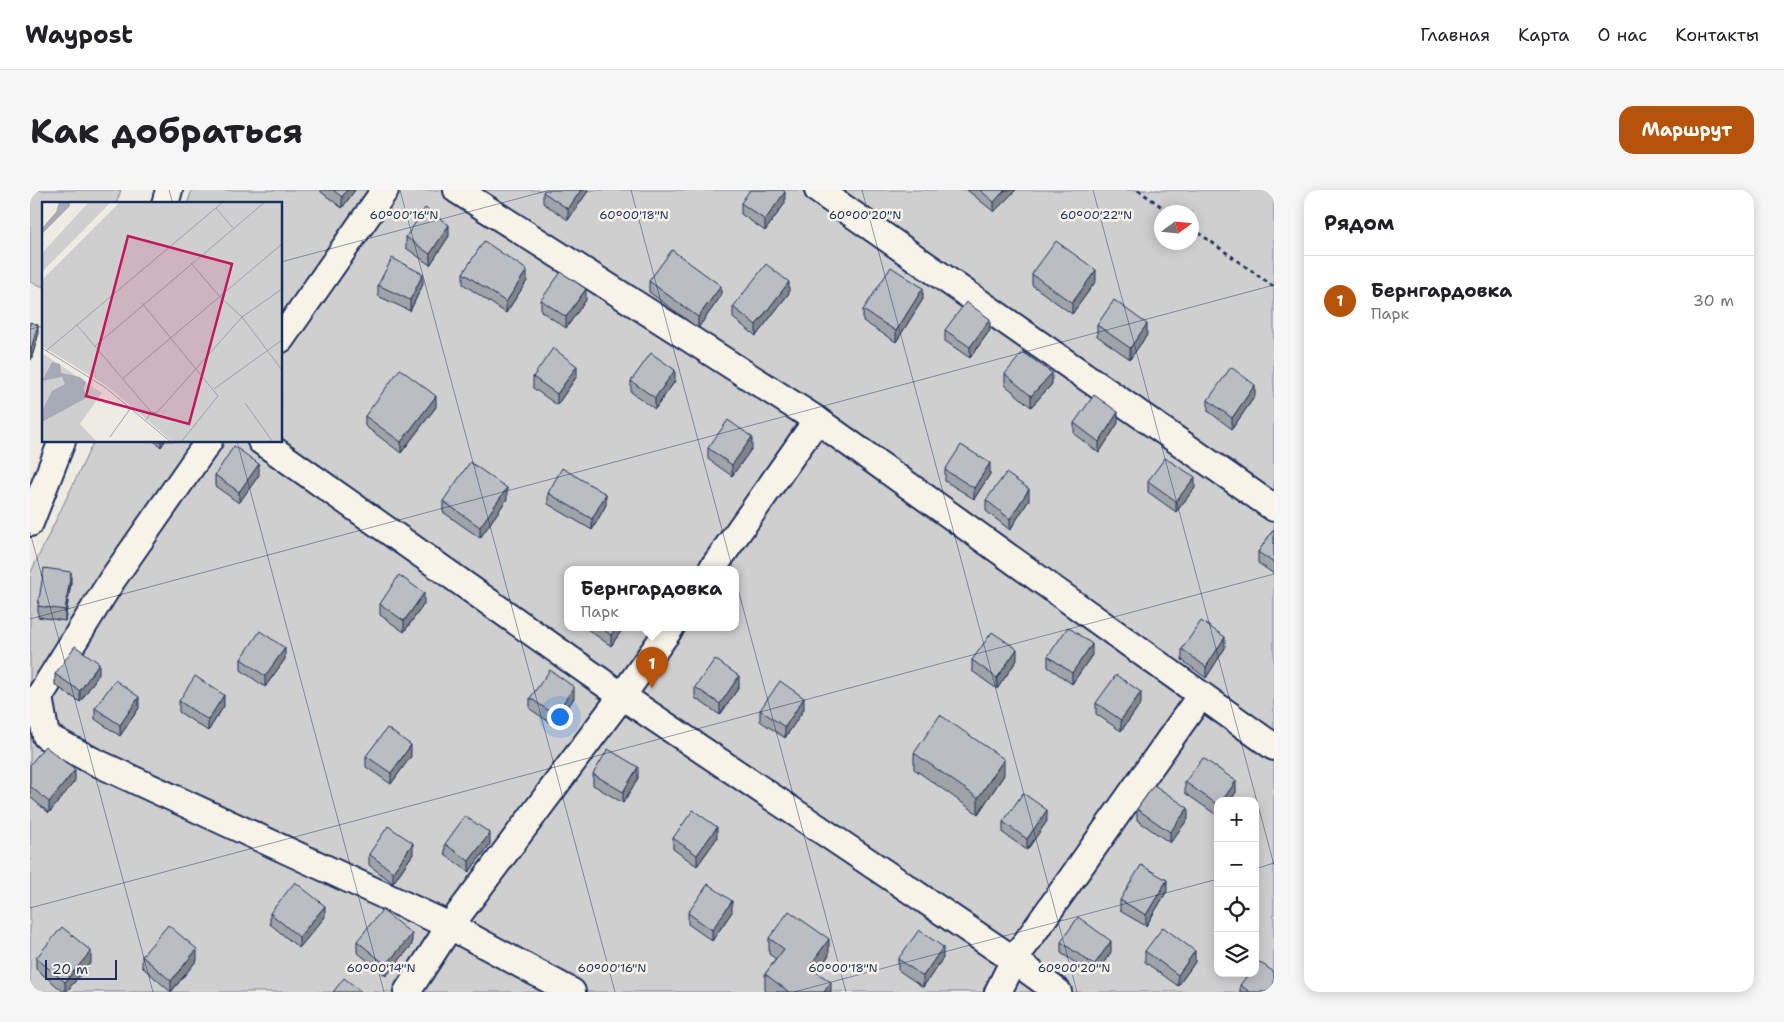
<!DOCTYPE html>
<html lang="ru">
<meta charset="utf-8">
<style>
body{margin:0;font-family:"Shantell Sans",sans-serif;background:#f6f6f6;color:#202124}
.controls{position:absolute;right:15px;bottom:15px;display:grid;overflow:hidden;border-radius:10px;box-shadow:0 2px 12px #0003}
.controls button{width:45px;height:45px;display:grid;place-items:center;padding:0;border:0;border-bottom:1px solid #e0e0e0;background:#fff;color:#202124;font:25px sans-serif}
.compass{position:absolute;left:1124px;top:15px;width:45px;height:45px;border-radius:50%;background:#fff;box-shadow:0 2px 12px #0003;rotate:75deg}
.scale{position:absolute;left:15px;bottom:12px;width:72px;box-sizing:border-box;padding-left:5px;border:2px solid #1b2f5e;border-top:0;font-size:14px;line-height:18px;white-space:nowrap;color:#1b2f5e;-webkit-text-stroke:4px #f7f3e8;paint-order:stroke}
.you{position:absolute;left:529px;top:526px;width:18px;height:18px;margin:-12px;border:4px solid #fff;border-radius:50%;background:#1a73e8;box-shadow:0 0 0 8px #1a73e833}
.badge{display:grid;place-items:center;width:32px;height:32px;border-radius:50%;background:#b45309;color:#fff;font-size:16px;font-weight:700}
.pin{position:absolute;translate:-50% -41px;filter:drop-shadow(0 1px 2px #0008)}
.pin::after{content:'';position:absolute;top:26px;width:18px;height:15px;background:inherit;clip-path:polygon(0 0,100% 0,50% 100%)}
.popup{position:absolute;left:534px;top:376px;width:175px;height:65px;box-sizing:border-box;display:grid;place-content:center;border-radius:10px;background:#fff;filter:drop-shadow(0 1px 4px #0005);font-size:16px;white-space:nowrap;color:#757577}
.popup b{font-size:19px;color:#202124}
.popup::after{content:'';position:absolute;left:50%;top:100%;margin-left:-10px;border:10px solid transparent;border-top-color:#fff}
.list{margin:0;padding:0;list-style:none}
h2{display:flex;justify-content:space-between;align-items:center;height:65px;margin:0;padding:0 20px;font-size:21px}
h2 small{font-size:16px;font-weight:400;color:#757577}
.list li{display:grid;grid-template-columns:32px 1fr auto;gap:15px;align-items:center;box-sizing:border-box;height:90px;padding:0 20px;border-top:1px solid #e0e0e0}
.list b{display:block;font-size:19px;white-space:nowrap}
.list p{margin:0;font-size:16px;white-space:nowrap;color:#757577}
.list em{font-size:16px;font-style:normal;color:#757577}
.icon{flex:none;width:28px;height:28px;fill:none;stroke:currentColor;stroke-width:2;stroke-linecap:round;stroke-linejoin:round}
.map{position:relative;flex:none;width:1244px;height:802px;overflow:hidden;border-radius:15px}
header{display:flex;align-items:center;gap:30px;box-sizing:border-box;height:70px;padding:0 25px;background:#fff;border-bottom:1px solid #e0e0e0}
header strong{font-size:24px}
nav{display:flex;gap:28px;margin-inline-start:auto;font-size:18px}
.intro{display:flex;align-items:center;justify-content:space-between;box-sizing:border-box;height:120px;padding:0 30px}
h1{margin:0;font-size:35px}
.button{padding:12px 22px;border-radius:15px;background:#b45309;color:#fff;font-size:18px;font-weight:700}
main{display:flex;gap:30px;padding:0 30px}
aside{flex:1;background:#fff;border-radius:15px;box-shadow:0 2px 12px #0003}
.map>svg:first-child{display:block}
.green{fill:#cfcfcf;stroke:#757f96;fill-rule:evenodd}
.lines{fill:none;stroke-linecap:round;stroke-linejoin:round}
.street-casing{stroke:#1b2f5e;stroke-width:30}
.path{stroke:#1b2f5e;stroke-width:3;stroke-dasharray:4 4;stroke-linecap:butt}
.street{stroke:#f7f3e8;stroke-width:26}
.wall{fill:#a0a3a7;stroke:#1b2f5e}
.shaded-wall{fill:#828488;stroke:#1b2f5e}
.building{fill:#babdc2;stroke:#1b2f5e}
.ticks{fill:none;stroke:#1b2f5e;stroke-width:1;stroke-opacity:0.45}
.inset-road{fill:none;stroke:#9aa0ad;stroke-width:1}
.view{fill:#c2185b;fill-opacity:0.15;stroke:#c2185b;stroke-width:2.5}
.inset-edge{fill:none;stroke:#1b2f5e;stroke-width:2.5}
.ticks-label{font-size:12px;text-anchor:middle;fill:#1b2f5e;stroke:#f7f3e8;stroke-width:5;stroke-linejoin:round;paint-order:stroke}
</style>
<header>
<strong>Waypost</strong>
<nav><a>Главная</a><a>Карта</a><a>О нас</a><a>Контакты</a></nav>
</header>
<div class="intro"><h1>Как добраться</h1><a class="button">Маршрут</a></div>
<main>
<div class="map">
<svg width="1244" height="802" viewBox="0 0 1244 802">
<rect width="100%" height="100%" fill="#eeebe2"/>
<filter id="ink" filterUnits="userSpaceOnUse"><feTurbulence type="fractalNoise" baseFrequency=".02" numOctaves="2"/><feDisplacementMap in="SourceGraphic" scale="10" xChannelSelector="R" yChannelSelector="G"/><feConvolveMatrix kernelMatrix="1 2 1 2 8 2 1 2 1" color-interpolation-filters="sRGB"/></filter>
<g filter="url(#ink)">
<g class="green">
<polygon points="0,0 91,0 86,14 14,14 14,97 0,92"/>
<path d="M162,0H1244V802H0V384L64,251H251V14H157ZM1132,22H1162V52H1132ZM538,379H706V437H538ZM1188,611H1225V783H1188Z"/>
</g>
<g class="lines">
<defs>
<g id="street">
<polyline points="427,0 787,230 1244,557"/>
<polyline points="788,0 1244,318"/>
<polyline points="135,14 139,0"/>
<polyline points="251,149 355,0"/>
<polyline points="179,251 82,390 9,507 16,546 61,570 420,736 542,802"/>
<polyline points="231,251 592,506 984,770 1028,802"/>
<polyline points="0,333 32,251"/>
<polyline points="682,379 787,230"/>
<polyline points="377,802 420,736 592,506 641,437"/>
<polyline points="968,802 984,770 1171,505"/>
</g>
</defs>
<use href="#street" class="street-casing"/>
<g class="path">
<polyline points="1108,0 1139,22"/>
<polyline points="1162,38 1244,97"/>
</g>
<use href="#street" class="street"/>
</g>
<g class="wall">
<polygon points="291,0 325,0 312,18 291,2"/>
<polygon points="558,0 558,1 538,30 513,13 513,2"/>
<polygon points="937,0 986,0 964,22"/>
<polygon points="711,13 755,13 735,41 711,24"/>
<polygon points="419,46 400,75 376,58 376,47"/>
<polygon points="433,83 497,91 476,123 433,94"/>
<polygon points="1002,84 1066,91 1042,124 1002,95"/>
<polygon points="619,91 691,106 668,138 619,102"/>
<polygon points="393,94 380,121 348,106 348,95"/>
<polygon points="759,103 726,146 703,128 703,117"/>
<polygon points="893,109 866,152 833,131 833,120"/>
<polygon points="511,110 556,110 536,138 511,121"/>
<polygon points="0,132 8,146 1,170 0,170"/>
<polygon points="1067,135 1117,145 1100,169 1067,146"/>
<polygon points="915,140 960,140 940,168 915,151"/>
<polygon points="975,184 1022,194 1001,217 975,195"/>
<polygon points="547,186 527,215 503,198 503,187"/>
<polygon points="601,191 645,191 625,219 601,202"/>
<polygon points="1225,206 1202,239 1178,221 1178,210"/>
<polygon points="406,217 371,263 335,236 335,226"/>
<polygon points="1044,233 1088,233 1069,263 1044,244"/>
<polygon points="124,251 135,251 131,257"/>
<polygon points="678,258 722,258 702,286 678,269"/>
<polygon points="915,280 960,284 944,309 915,291"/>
<polygon points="185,285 229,285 209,313 185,296"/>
<polygon points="1118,291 1165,298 1146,322 1118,302"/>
<polygon points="518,303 576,315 562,340 518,314"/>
<polygon points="477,309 450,348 413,322 413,311"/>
<polygon points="956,310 999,310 980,340 956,321"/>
<polygon points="1244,339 1244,384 1228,373 1228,362"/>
<polygon points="41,393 35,431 8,427 8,416"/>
<polygon points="350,414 394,414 374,442 350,425"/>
<polygon points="557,437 594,437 581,456 557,439"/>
<polygon points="1195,458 1176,488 1152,470 1152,459"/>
<polygon points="1062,465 1042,494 1018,477 1018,466"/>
<polygon points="211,469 255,469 235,497 211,480"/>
<polygon points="942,470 987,470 967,499 942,481"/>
<polygon points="25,484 69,484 50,512 25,495"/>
<polygon points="665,497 709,497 690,525 665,508"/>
<polygon points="500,508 544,508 525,536 500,519"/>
<polygon points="149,511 194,516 178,541 149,522"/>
<polygon points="1066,513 1111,513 1091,541 1066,524"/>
<polygon points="65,518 109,518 90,546 65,529"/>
<polygon points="774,519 755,548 730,531 730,520"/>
<polygon points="884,563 974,585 948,624 884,579"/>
<polygon points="336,566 381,566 361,594 336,577"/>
<polygon points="0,575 45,591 19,623 0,607"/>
<polygon points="563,584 608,588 593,613 563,595"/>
<polygon points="1155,592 1206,602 1200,611 1188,611 1188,626 1155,603"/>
<polygon points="1107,619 1158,629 1140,653 1107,630"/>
<polygon points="1017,631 997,660 973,643 973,632"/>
<polygon points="643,648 687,648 667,676 643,659"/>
<polygon points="415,654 460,654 439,682 415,665"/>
<polygon points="339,664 383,664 363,693 339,675"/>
<polygon points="1137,701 1116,736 1090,721 1090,710"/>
<polygon points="702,722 682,751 658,734 658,723"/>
<polygon points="240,723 295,727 269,758 240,734"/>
<polygon points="739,748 799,765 787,782 801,802 737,802 735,800 735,784 746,769 739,764"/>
<polygon points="327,751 382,755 356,786 327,762"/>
<polygon points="1031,752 1081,762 1064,786 1031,763"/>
<polygon points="1115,761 1165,772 1148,796 1115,772"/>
<polygon points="112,766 167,770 141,802 112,777"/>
<polygon points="6,768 61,772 36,802 34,802 6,779"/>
<polygon points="913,768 893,797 868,780 868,769"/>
<polygon points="1210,795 1244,802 1210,802"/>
</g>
<g class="shaded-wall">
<polygon points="317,0 325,0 312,18 312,7"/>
<polygon points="551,0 558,0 558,1 538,30 538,19"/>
<polygon points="975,0 986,0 964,22 964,12"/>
<polygon points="755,2 755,13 735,41 735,30"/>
<polygon points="419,35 419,46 400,75 400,64"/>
<polygon points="497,80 497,91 476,123 476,112"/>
<polygon points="1066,80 1066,91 1042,124 1042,113"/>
<polygon points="393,84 393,94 380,121 380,110"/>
<polygon points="759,92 759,103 726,146 726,135"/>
<polygon points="691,96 691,106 668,138 668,127"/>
<polygon points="893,98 893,109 866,152 866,141"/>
<polygon points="556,99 556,110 536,138 536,127"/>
<polygon points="960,129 960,140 940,168 940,157"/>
<polygon points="1117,134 1117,145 1100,169 1100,158"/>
<polygon points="8,135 8,146 1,170 1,159"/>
<polygon points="547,176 547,186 527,215 527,204"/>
<polygon points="645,180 645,191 625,219 625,208"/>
<polygon points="1022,183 1022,194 1001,217 1001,206"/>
<polygon points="1225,195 1225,206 1202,239 1202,228"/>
<polygon points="406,206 406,217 371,263 371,252"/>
<polygon points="1088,222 1088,233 1069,263 1069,252"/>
<polygon points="722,247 722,258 702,286 702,275"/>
<polygon points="131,251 135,251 131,257"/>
<polygon points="960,273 960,284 944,309 944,298"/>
<polygon points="229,274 229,285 209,313 209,302"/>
<polygon points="1165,287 1165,298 1146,322 1146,311"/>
<polygon points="477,298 477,309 450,348 450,337"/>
<polygon points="999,299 999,310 980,340 980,329"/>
<polygon points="576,304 576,315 562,340 562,329"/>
<polygon points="41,382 41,393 35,431 35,420"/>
<polygon points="394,403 394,414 374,442 374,431"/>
<polygon points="587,437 594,437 581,456 581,445"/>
<polygon points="1195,447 1195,458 1176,488 1176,477"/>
<polygon points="1062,454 1062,465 1042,494 1042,483"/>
<polygon points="255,458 255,469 235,497 235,486"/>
<polygon points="987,459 987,470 967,499 967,488"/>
<polygon points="69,473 69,484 50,512 50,501"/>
<polygon points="709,486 709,497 690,525 690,514"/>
<polygon points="544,497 544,508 525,536 525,525"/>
<polygon points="1111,502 1111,513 1091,541 1091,530"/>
<polygon points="194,505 194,516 178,541 178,530"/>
<polygon points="109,507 109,518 90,546 90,535"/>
<polygon points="774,508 774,519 755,548 755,537"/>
<polygon points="381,555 381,566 361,594 361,583"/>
<polygon points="974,569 974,585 948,624 948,608"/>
<polygon points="608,577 608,588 593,613 593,602"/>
<polygon points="45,580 45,591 19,623 19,612"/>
<polygon points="1206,591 1206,602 1200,611 1192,611"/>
<polygon points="1158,618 1158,629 1140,653 1140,642"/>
<polygon points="1017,620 1017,631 997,660 997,649"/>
<polygon points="687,637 687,648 667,676 667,665"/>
<polygon points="460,643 460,654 439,682 439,671"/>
<polygon points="383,653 383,664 363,693 363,682"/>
<polygon points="1137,690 1137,701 1116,736 1116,725"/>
<polygon points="702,711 702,722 682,751 682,740"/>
<polygon points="295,716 295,727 269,758 269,747"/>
<polygon points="382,744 382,755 356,786 356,775"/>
<polygon points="799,749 799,765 779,792 779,777"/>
<polygon points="1081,751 1081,762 1064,786 1064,775"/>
<polygon points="913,757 913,768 893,797 893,786"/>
<polygon points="167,759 167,770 141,802 141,791"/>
<polygon points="61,761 61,772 36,802 35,802 35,792"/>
<polygon points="1165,761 1165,772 1148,796 1148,785"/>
<polygon points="801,792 801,802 794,802"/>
</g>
<g class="building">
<polygon points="303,0 317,0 312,7"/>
<polygon points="515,0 551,0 538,19 513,2"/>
<polygon points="720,0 753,0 755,2 735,30 711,13"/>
<polygon points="950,0 975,0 964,12"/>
<polygon points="395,18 419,35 400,64 376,47"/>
<polygon points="454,51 497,80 476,112 433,83"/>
<polygon points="1026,51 1066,80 1042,113 1002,84"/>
<polygon points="642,60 691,96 668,127 619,91"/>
<polygon points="362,68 393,84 380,110 348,95"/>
<polygon points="736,74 759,92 726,135 703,117"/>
<polygon points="861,77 893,98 866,141 833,120"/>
<polygon points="531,82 556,99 536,127 511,110"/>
<polygon points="1084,110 1117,134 1100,158 1067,135"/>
<polygon points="936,112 960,129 940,157 915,140"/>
<polygon points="0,132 8,135 1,159 0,159"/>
<polygon points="523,158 547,176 527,204 503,187"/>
<polygon points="993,162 1022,183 1001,206 975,184"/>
<polygon points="621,163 645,180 625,208 601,191"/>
<polygon points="1201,177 1225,195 1202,228 1178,210"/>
<polygon points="370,179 406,206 371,252 335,226"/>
<polygon points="1064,205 1088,222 1069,252 1044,233"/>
<polygon points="698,230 722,247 702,275 678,258"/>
<polygon points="931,255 960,273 944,298 915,280"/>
<polygon points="204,256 229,274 209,302 185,285"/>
<polygon points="1135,268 1165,287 1146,311 1118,291"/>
<polygon points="440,272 477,298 450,337 413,311"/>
<polygon points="532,278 576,304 562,329 518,303"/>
<polygon points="976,283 999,299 980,329 956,310"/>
<polygon points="1244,339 1244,373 1228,362"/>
<polygon points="14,378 41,382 35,420 8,416"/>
<polygon points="369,385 394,403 374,431 350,414"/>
<polygon points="1171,431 1195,447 1176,477 1152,459"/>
<polygon points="570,437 587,437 581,445"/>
<polygon points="1038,437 1062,454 1042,483 1018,466"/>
<polygon points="230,441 255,458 235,486 211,469"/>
<polygon points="962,442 987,459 967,488 942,470"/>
<polygon points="45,456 69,473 50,501 25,484"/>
<polygon points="685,469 709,486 690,514 665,497"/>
<polygon points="520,480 544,497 525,525 500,508"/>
<polygon points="1086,485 1111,502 1091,530 1066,513"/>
<polygon points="165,486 194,505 178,530 149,511"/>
<polygon points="85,490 109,507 90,535 65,518"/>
<polygon points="750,491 774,508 755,537 730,520"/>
<polygon points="910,525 974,569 948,608 884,563"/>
<polygon points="357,538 381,555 361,583 336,566"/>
<polygon points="15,556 45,580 19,612 0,596 0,575"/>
<polygon points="578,559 608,577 593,602 563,584"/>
<polygon points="1173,568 1206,591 1192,611 1188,611 1188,615 1155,592"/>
<polygon points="1124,595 1158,618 1140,642 1107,619"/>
<polygon points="993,603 1017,620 997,649 973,632"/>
<polygon points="663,620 687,637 667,665 643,648"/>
<polygon points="435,626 460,643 439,671 415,654"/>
<polygon points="358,636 383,653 363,682 339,664"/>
<polygon points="1111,675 1137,690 1116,725 1090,710"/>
<polygon points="265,692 295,716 269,747 240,723"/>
<polygon points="678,694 702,711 682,740 658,723"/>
<polygon points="352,720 382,744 356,775 327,751"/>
<polygon points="759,721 799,749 779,777 801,792 794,802 759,802 735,784 754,759 739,748"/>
<polygon points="1048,727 1081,751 1064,775 1031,752"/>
<polygon points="138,735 167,759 141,791 112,766"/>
<polygon points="32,737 61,761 35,792 6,768"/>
<polygon points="1133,737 1165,761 1148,785 1115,761"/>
<polygon points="889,740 913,757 893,786 868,769"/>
<polygon points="1228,771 1244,782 1244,802 1220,802 1210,795 1219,783 1225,783 1225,775"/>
<polygon points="314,788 332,802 303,802"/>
</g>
</g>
<path class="ticks" d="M139,0L143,14M370,0L585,802M601,0L816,802M832,0L1047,802M1063,0L1244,675M251,72L520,0M0,139L14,136M207,251L354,802M0,342L123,802M0,429L1244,95M1225,679L1244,673M0,718L1244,384M764,802L1188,689"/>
<g transform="translate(12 12)">
<rect width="240" height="240" fill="#eeebe2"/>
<path d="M47,0H69L0,70V51ZM78,0H240V240H131L65,184L0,144V78ZM0,151L60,191L38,222L55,240H0Z" fill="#cfcfcf"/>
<path d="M17,0H28V4L0,32V26L14,10ZM10,160L18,162L19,171L38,175L44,180L42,186L44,196L0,220V209L10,189L23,182L20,175L0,179Z" fill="#a6abb5"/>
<path class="inset-road" d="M174,6L191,26M149,61L177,94L200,115L240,168M100,101L176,194L139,240M34,122L109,210M53,144L223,0M0,146L64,186L129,240M4,149L181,0M80,177L240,42M172,187L240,138M203,201L231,240M104,218L109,210L114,211L119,206L200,115L240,87M68,235L88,207"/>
<path class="view" d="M86,34L190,62L147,222L44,194Z"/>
<rect width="240" height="240" class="inset-edge"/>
</g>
<g class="ticks-label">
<text x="374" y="29">60°00'16"N</text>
<text x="604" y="29">60°00'18"N</text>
<text x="835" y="29">60°00'20"N</text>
<text x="1066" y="29">60°00'22"N</text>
<text x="351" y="782">60°00'14"N</text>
<text x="582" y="782">60°00'16"N</text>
<text x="813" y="782">60°00'18"N</text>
<text x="1044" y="782">60°00'20"N</text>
</g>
</svg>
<div class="controls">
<button>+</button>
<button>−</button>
<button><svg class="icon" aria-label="locate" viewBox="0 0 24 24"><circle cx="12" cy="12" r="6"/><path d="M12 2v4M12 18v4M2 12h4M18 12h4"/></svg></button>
<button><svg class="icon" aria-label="layers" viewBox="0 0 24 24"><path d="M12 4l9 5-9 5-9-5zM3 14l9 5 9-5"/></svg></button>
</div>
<svg class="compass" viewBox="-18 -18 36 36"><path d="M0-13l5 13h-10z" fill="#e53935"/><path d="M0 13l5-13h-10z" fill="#757577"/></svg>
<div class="scale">20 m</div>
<div class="you"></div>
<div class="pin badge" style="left:622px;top:498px">1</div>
<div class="popup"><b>Бернгардовка</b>Парк</div>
</div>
<aside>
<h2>Рядом<small></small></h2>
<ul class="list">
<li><span class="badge">1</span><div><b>Бернгардовка</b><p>Парк</p></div><em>30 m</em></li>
</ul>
</aside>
</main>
